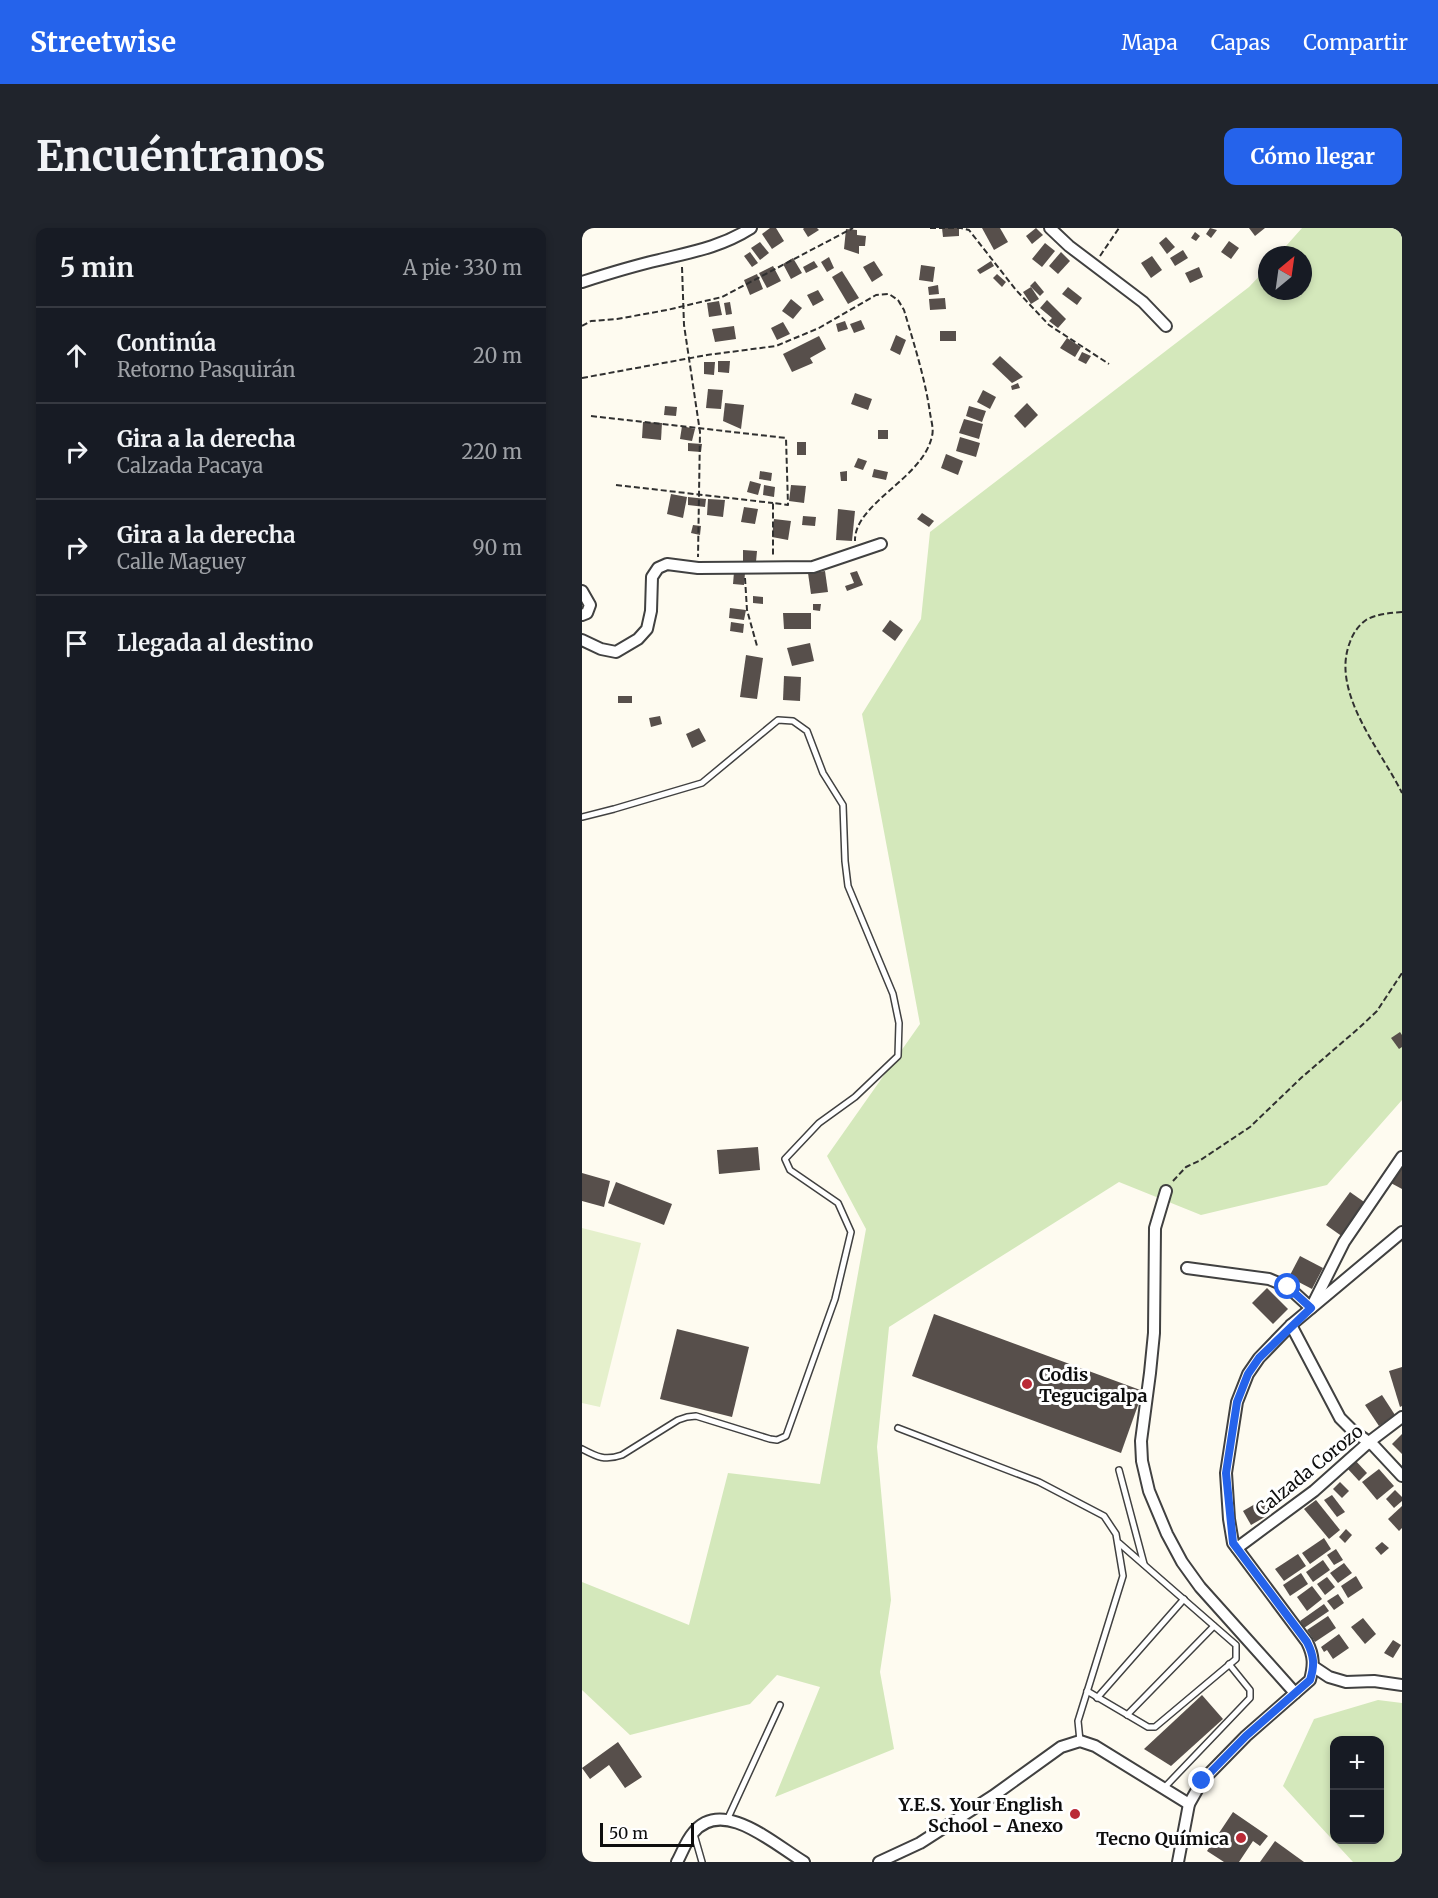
<!DOCTYPE html>
<html lang="es">
<meta charset="utf-8">
<style>
body{margin:0;font-family:Merriweather,serif;background:#20242c;color:#f1f3f6}
.controls{position:absolute;right:18px;bottom:18px;display:grid;overflow:hidden;border-radius:12px;box-shadow:0 3px 9px #0003}
.controls button{width:54px;height:54px;display:grid;place-items:center;padding:0;border:0;border-bottom:2px solid #363941;background:#171b24;color:#f1f3f6;font:30px sans-serif}
.compass{position:absolute;left:676px;top:18px;width:54px;height:54px;border-radius:50%;background:#171b24;box-shadow:0 3px 9px #0003;rotate:29deg}
.scale{position:absolute;left:18px;bottom:15px;width:94px;box-sizing:border-box;padding-left:6px;border:3px solid #0e0e0e;border-top:0;font-size:16px;line-height:21px;white-space:nowrap;color:#0e0e0e;-webkit-text-stroke:4px #fff;paint-order:stroke}
.stop{position:absolute;width:18px;height:18px;margin:-14px;border:4px solid #2563eb;border-radius:50%;background:#fff}
.stop.end{background:#2563eb;border-color:#fff;box-shadow:0 2px 6px #0008}
.list{margin:0;padding:0;list-style:none}
h2{display:flex;justify-content:space-between;align-items:center;height:78px;margin:0;padding:0 24px;font-size:26px}
h2 small{font-size:20px;font-weight:400;color:#9ea1a6}
.list li{display:grid;grid-template-columns:39px 1fr auto;gap:18px;align-items:center;box-sizing:border-box;height:96px;padding:0 24px;border-top:2px solid #363941}
.list b{display:block;font-size:22px;white-space:nowrap}
.list p{margin:0;font-size:20px;white-space:nowrap;color:#9ea1a6}
.list em{font-size:20px;font-style:normal;color:#9ea1a6}
.icon{flex:none;width:33px;height:33px;fill:none;stroke:currentColor;stroke-width:2;stroke-linecap:round;stroke-linejoin:round}
.map{position:relative;flex:none;width:820px;height:1634px;overflow:hidden;border-radius:12px}
header{display:flex;align-items:center;gap:36px;box-sizing:border-box;height:84px;padding:0 30px;background:#2563eb;color:#fff}
header strong{font-size:28px}
nav{display:flex;gap:33px;margin-inline-start:auto;font-size:21px}
.intro{display:flex;align-items:center;justify-content:space-between;box-sizing:border-box;height:144px;padding:0 36px}
h1{margin:0;font-size:42px}
.button{padding:15px 27px;border-radius:12px;background:#2563eb;color:#fff;font-size:21px;font-weight:700}
main{display:flex;gap:36px;padding:0 36px}
aside{flex:1;background:#171b24;border-radius:12px;box-shadow:0 3px 9px #0003}
.map>svg:first-child{display:block}
.green{fill:#d4e8bb;fill-rule:evenodd}
.pitch{fill:#e5f0cc}
.building{fill:#574f4b}
.lines{fill:none;stroke-linecap:round;stroke-linejoin:round}
.service-casing{stroke:#414141;stroke-width:8}
.minor-casing{stroke:#414141;stroke-width:14}
.path{stroke:#303030;stroke-width:2;stroke-dasharray:6 3;stroke-linecap:butt}
.service{stroke:#fff;stroke-width:5}
.minor{stroke:#fff;stroke-width:10}
.route{stroke:#2563eb;stroke-width:8}
.poi-dot{fill:#ba2a36;stroke:#fff;stroke-width:2}
.labels{text-anchor:middle;dominant-baseline:central;stroke-width:6;stroke-linejoin:round;paint-order:stroke}
.poi-label{font-size:18px;font-weight:bold;fill:#0e0e0e;stroke:#fff;text-anchor:end}
.street-label{font-size:18px;fill:#0e0e0e;stroke:#fff}
</style>
<header>
<strong>Streetwise</strong>
<nav><a>Mapa</a><a>Capas</a><a>Compartir</a></nav>
</header>
<div class="intro"><h1>Encuéntranos</h1><a class="button">Cómo llegar</a></div>
<main>
<aside>
<h2>5 min<small>A pie · 330 m</small></h2>
<ul class="list">
<li><svg class="icon" aria-label="ahead" viewBox="0 0 24 24"><path d="M12 20V5M6 11l6-6 6 6"/></svg><div><b>Continúa</b><p>Retorno Pasquirán</p></div><em>20 m</em></li>
<li><svg class="icon" aria-label="right" viewBox="0 0 24 24"><path d="M7 20v-9h11M14 6l5 5-5 5"/></svg><div><b>Gira a la derecha</b><p>Calzada Pacaya</p></div><em>220 m</em></li>
<li><svg class="icon" aria-label="right" viewBox="0 0 24 24"><path d="M7 20v-9h11M14 6l5 5-5 5"/></svg><div><b>Gira a la derecha</b><p>Calle Maguey</p></div><em>90 m</em></li>
<li><svg class="icon" aria-label="arrive" viewBox="0 0 24 24"><path d="M6 21V4h12l-3 4 3 4H6"/></svg><div><b>Llegada al destino</b></div></li>
</ul>
</aside>
<div class="map">
<svg width="820" height="1634" viewBox="0 0 820 1634">
<rect width="100%" height="100%" fill="#fefbf0"/>
<g class="green">
<polygon points="720,0 820,0 820,872 745,957 619,987 537,954 307,1099 295,1219 309,1372 298,1444 312,1521 193,1569 238,1459 195,1447 168,1476 48,1507 0,1462 0,1354 107,1397 146,1245 238,1256 284,1001 245,928 338,796 280,486 339,391 348,304 667,59 685,40 685,63 721,63 721,27 696,27"/>
<path d="M796,1472L820,1475V1634H771L701,1558L732,1491ZM752,1512H798V1612H752Z"/>
</g>
<polygon class="pitch" points="0,1000 59,1015 18,1179 0,1175"/>
<g class="building">
<polygon points="188,0 194,0 202,13 190,21 180,6"/>
<polygon points="222,0 235,0 237,2 226,9 221,1"/>
<polygon points="360,0 377,0 377,8 361,9"/>
<polygon points="400,0 418,0 426,14 412,22"/>
<polygon points="454,0 461,7 450,16 444,8"/>
<polygon points="628,0 635,2 629,10 624,6"/>
<polygon points="667,0 683,0 673,8"/>
<polygon points="264,1 275,2 275,7 284,8 283,18 277,18 277,26 262,21"/>
<polygon points="613,4 618,8 614,13 609,10"/>
<polygon points="584,9 593,19 585,26 577,15"/>
<polygon points="647,13 657,20 649,31 639,24"/>
<polygon points="178,14 187,25 178,32 169,20"/>
<polygon points="463,15 473,23 460,39 450,31"/>
<polygon points="601,22 606,30 593,38 588,30"/>
<polygon points="168,24 176,35 170,39 162,28"/>
<polygon points="479,24 488,33 476,46 467,38"/>
<polygon points="570,28 580,42 569,50 559,35"/>
<polygon points="247,29 252,40 245,44 239,34"/>
<polygon points="211,30 220,45 209,51 201,36"/>
<polygon points="232,33 236,39 224,45 221,39"/>
<polygon points="292,33 301,47 290,54 281,39"/>
<polygon points="409,33 412,38 398,46 395,42"/>
<polygon points="339,37 353,39 351,54 337,52"/>
<polygon points="191,38 199,53 185,60 177,45"/>
<polygon points="617,39 621,49 608,55 603,45"/>
<polygon points="260,43 277,70 266,76 250,49"/>
<polygon points="175,46 181,61 168,67 162,52"/>
<polygon points="415,46 424,54 420,59 411,50"/>
<polygon points="453,53 462,64 458,68 448,58"/>
<polygon points="356,57 357,66 347,67 346,59"/>
<polygon points="449,59 457,71 449,76 441,64"/>
<polygon points="486,59 500,70 495,77 480,66"/>
<polygon points="236,62 242,72 231,78 225,67"/>
<polygon points="363,70 364,81 348,82 347,71"/>
<polygon points="209,71 220,80 211,91 200,83"/>
<polygon points="465,72 484,91 476,100 467,93 470,90 458,80"/>
<polygon points="137,73 140,87 127,89 125,75"/>
<polygon points="148,74 150,86 144,87 142,75"/>
<polygon points="279,92 283,101 272,105 268,96"/>
<polygon points="263,93 266,101 256,104 254,96"/>
<polygon points="201,94 208,106 195,112 189,100"/>
<polygon points="152,98 154,111 133,114 130,101"/>
<rect x="358" y="103" width="16" height="10"/>
<polygon points="314,107 324,112 318,127 308,122"/>
<polygon points="237,108 244,121 228,130 231,135 210,144 201,126"/>
<polygon points="485,110 499,119 493,129 478,120"/>
<polygon points="500,124 509,128 504,136 496,132"/>
<polygon points="418,128 441,149 430,155 410,136"/>
<polygon points="136,133 148,133 147,145 136,144"/>
<polygon points="122,134 133,134 132,147 122,146"/>
<polygon points="436,155 438,160 430,162 429,158"/>
<polygon points="126,161 141,162 139,181 124,180"/>
<polygon points="401,162 414,169 408,181 395,174"/>
<polygon points="273,165 290,171 286,182 269,176"/>
<polygon points="143,175 162,177 159,201 141,193"/>
<polygon points="445,175 456,187 443,200 432,188"/>
<polygon points="83,178 95,179 94,188 82,187"/>
<polygon points="387,178 404,183 400,194 384,188"/>
<polygon points="382,191 401,196 397,211 377,205"/>
<polygon points="61,194 80,195 79,212 60,210"/>
<polygon points="100,198 113,201 110,213 98,211"/>
<rect x="296" y="202" width="10" height="9"/>
<polygon points="378,209 398,215 394,229 374,223"/>
<rect x="215" y="214" width="9" height="13"/>
<polygon points="106,215 120,216 119,224 106,223"/>
<polygon points="364,226 381,233 376,247 359,240"/>
<polygon points="276,230 285,233 281,242 272,239"/>
<polygon points="292,241 306,244 304,252 290,249"/>
<polygon points="178,243 190,245 189,253 177,251"/>
<polygon points="265,243 265,253 259,253 258,244"/>
<polygon points="168,253 179,256 176,267 165,264"/>
<polygon points="182,257 193,259 192,269 181,267"/>
<polygon points="209,257 224,258 222,275 207,273"/>
<polygon points="89,266 105,269 101,290 85,286"/>
<polygon points="106,269 124,271 123,279 106,277"/>
<polygon points="126,271 143,272 141,289 125,287"/>
<polygon points="162,279 176,281 173,296 159,294"/>
<polygon points="256,281 273,283 270,313 254,312"/>
<polygon points="340,285 352,293 347,299 335,291"/>
<polygon points="221,288 234,289 233,298 220,297"/>
<polygon points="192,291 209,293 206,312 190,309"/>
<polygon points="111,297 119,298 118,307 109,305"/>
<polygon points="161,322 175,323 174,334 161,333"/>
<polygon points="243,343 246,364 229,366 226,345"/>
<polygon points="275,343 281,357 265,363 263,358 272,355 268,345"/>
<polygon points="152,344 163,345 162,357 151,356"/>
<polygon points="171,368 181,369 181,376 171,375"/>
<polygon points="231,376 239,376 238,383 231,382"/>
<polygon points="148,380 164,382 162,392 147,390"/>
<polygon points="201,385 229,385 229,401 202,401"/>
<polygon points="308,392 321,402 313,413 300,403"/>
<polygon points="149,394 162,396 161,405 148,403"/>
<polygon points="228,415 232,433 210,438 205,420"/>
<polygon points="164,427 181,430 175,471 158,469"/>
<polygon points="202,448 219,449 218,473 201,472"/>
<rect x="36" y="468" width="14" height="7"/>
<polygon points="78,488 80,496 69,499 67,490"/>
<polygon points="117,500 124,513 110,520 104,506"/>
<polygon points="818,804 820,807 820,819 817,821 809,810"/>
<polygon points="176,919 178,942 137,946 135,922"/>
<polygon points="820,934 820,961 807,954"/>
<polygon points="0,945 28,953 22,979 0,973"/>
<polygon points="34,954 90,976 82,997 26,975"/>
<polygon points="768,964 785,976 761,1009 744,997"/>
<polygon points="718,1028 741,1040 730,1061 707,1049"/>
<polygon points="685,1060 706,1081 691,1096 670,1075"/>
<polygon points="352,1086 561,1163 539,1225 330,1148"/>
<polygon points="95,1101 167,1119 150,1189 78,1171"/>
<polygon points="820,1139 820,1178 818,1179 807,1143"/>
<polygon points="800,1167 813,1187 797,1198 783,1177"/>
<polygon points="820,1206 820,1226 810,1216"/>
<polygon points="773,1232 785,1245 777,1253 765,1240"/>
<polygon points="797,1241 812,1258 795,1272 780,1254"/>
<polygon points="758,1254 767,1263 760,1270 751,1261"/>
<polygon points="813,1262 820,1269 820,1273 812,1280 804,1271"/>
<polygon points="750,1267 763,1284 755,1289 742,1272"/>
<polygon points="680,1272 688,1286 669,1297 661,1283"/>
<polygon points="734,1272 758,1302 747,1311 722,1281"/>
<polygon points="820,1278 820,1300 817,1303 806,1291"/>
<polygon points="764,1301 770,1307 763,1315 757,1309"/>
<polygon points="742,1310 749,1321 728,1336 720,1325"/>
<polygon points="800,1314 807,1320 799,1327 793,1320"/>
<polygon points="754,1321 761,1332 752,1337 745,1327"/>
<polygon points="716,1326 724,1338 702,1353 693,1341"/>
<polygon points="741,1332 748,1342 731,1354 724,1344"/>
<polygon points="762,1335 770,1345 756,1355 748,1345"/>
<polygon points="719,1345 726,1356 708,1368 701,1357"/>
<polygon points="774,1348 781,1360 766,1370 759,1358"/>
<polygon points="745,1349 753,1359 743,1367 735,1356"/>
<polygon points="730,1358 740,1371 725,1383 715,1369"/>
<polygon points="756,1366 762,1375 752,1382 745,1373"/>
<polygon points="742,1376 747,1383 722,1400 718,1393"/>
<polygon points="746,1388 754,1400 733,1414 725,1402"/>
<polygon points="781,1390 794,1406 783,1416 769,1399"/>
<polygon points="757,1406 767,1420 751,1431 745,1422 742,1424 739,1419"/>
<polygon points="811,1412 819,1417 811,1430 802,1425"/>
<polygon points="620,1467 641,1491 589,1538 562,1521"/>
<polygon points="36,1514 60,1549 43,1560 27,1537 8,1551 0,1540"/>
<polygon points="651,1584 686,1608 678,1618 671,1613 657,1634 642,1634 625,1623"/>
<polygon points="693,1613 722,1634 678,1634"/>
</g>
<g class="lines">
<defs>
<g id="service">
<path d="M0,589L32,581L120,555L196,492L211,493L225,503L241,545L261,577L263,633L266,658L311,766L317,795L316,828L273,869L237,895L203,931L208,942L256,975L269,1004L253,1071L204,1208L195,1212L188,1211L114,1188L105,1189L96,1192L40,1227C23,1233 15,1229 0,1221"/>
<polyline points="316,1200 457,1254 522,1288 534,1306 541,1348 496,1493 498,1513"/>
<polyline points="537,1242 562,1336"/>
<polyline points="505,1463 566,1499 573,1499 654,1431 654,1417 537,1315"/>
<polyline points="515,1470 602,1371"/>
<polyline points="545,1487 632,1398"/>
<polyline points="582,1560 668,1470 668,1462 647,1436"/>
<polyline points="146,1590 198,1477"/>
<polyline points="112,1606 120,1634"/>
</g>
<g id="minor">
<polyline points="468,0 487,18 561,74 584,98"/>
<path d="M0,54C25,46 51,38 77,32C110,24 139,19 169,0"/>
<polyline points="0,363 8,377 5,385 0,387"/>
<polyline points="0,412 19,421 34,424 56,411 65,401 69,383 70,349 76,340 85,336 116,340 231,339 299,316"/>
<polyline points="584,963 573,1000 572,1105 568,1145 559,1213 560,1233 567,1263 585,1306 600,1334 618,1359 713,1465"/>
<polyline points="605,1040 687,1051 706,1059 729,1080 762,1014 820,929"/>
<polyline points="709,1097 758,1190 770,1202 792,1218 820,1248"/>
<polyline points="655,1320 732,1263 787,1214 820,1189"/>
<polyline points="732,1439 747,1449 764,1454 792,1453 820,1457"/>
<path d="M95,1634C100,1625 104,1613 111,1605C140,1568 193,1617 222,1634"/>
<polyline points="297,1634 338,1615 411,1568 479,1519 498,1513 513,1518 607,1576"/>
<path d="M596,1634L607,1576L620,1553L664,1508L728,1452C732,1437 732,1428 725,1414L651,1315L647,1291L644,1245L655,1174L666,1146L677,1130L709,1097L820,1004"/>
</g>
</defs>
<use href="#service" class="service-casing"/>
<use href="#minor" class="minor-casing"/>
<g class="path">
<polyline points="0,0 1,0"/>
<polyline points="348,0 379,0 387,2 434,62 467,97 527,136"/>
<polyline points="518,28 537,0"/>
<polyline points="100,39 102,97 118,204 116,329"/>
<polyline points="0,98 9,93 35,91 85,82 140,69 271,0"/>
<path d="M0,150L125,127L194,118L237,100L294,67L307,66L316,72L322,82C332,116 343,150 348,185C349,192 352,201 350,208C341,251 272,275 273,313"/>
<polyline points="9,188 204,210 206,277 191,275 191,329"/>
<polyline points="34,257 191,275"/>
<polyline points="163,350 165,382 175,418"/>
<path d="M820,384C809,385 794,386 784,392C777,397 771,405 768,414C748,464 799,522 820,565"/>
<polyline points="591,953 604,939 617,933 668,899 719,850 777,800 795,783 820,745"/>
</g>
<use href="#service" class="service"/>
<use href="#minor" class="minor"/>
</g>
<g class="lines">
<path class="route" d="M620,1553L664,1508L728,1452C733,1437 732,1428 725,1414L651,1315L644,1245L655,1174L666,1146L677,1130L729,1080L706,1059"/>
</g>
<g class="poi-dot">
<circle cx="445" cy="1156" r="6"/>
<circle cx="493" cy="1586" r="6"/>
<circle cx="659" cy="1610" r="6"/>
</g>
<g class="labels">
<g class="poi-label">
<text x="457" y="1146" text-anchor="start">Codis<tspan x="457" dy="21">Tegucigalpa</tspan></text>
<text x="481" y="1576">Y.E.S. Your English<tspan x="481" dy="21">School - Anexo</tspan></text>
<text x="647" y="1610">Tecno Química</text>
</g>
<g class="street-label">
<text transform="translate(727 1242) rotate(-39)">Calzada Corozo</text>
</g>
</g>
</svg>
<div class="controls">
<button>+</button>
<button>−</button>
</div>
<svg class="compass" viewBox="-18 -18 36 36"><path d="M0-13l5 13h-10z" fill="#e53935"/><path d="M0 13l5-13h-10z" fill="#9ea1a6"/></svg>
<div class="scale">50 m</div>
<div class="stop" style="left:706px;top:1059px"></div>
<div class="stop end" style="left:620px;top:1553px"></div>
</div>
</main>
